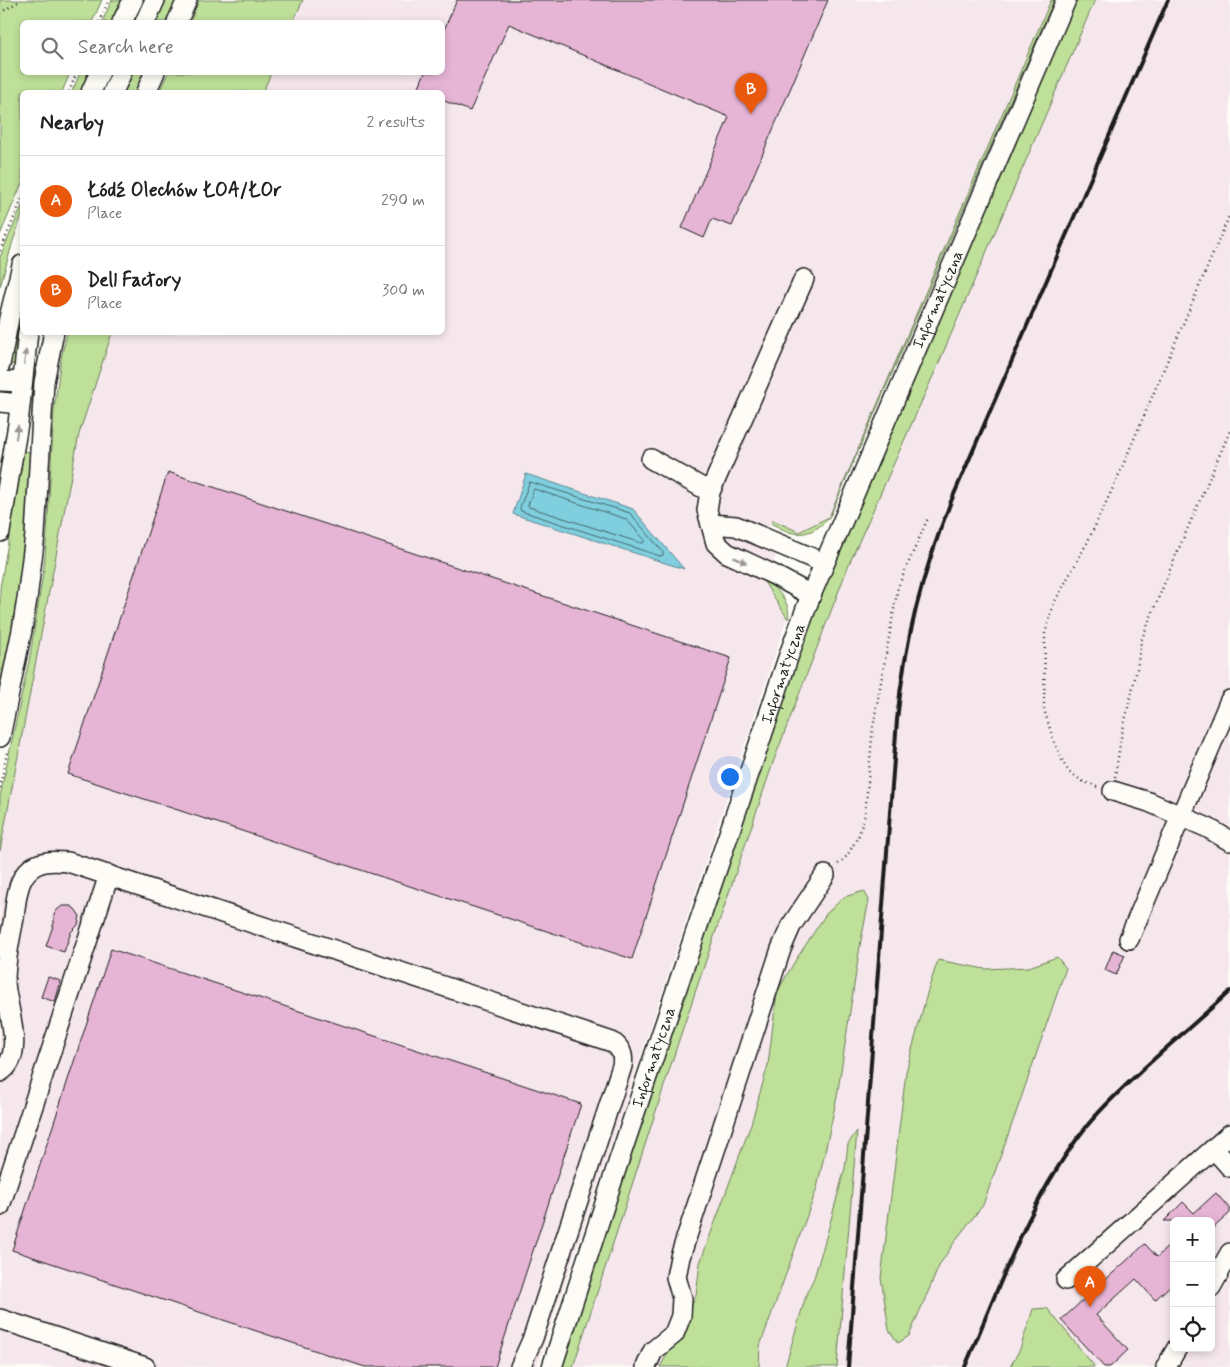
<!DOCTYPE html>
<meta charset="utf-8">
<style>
body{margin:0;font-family:Mynerve,sans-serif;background:#f2f2f2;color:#202124}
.controls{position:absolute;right:15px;bottom:15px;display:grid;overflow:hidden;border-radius:8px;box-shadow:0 2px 8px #0003}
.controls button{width:45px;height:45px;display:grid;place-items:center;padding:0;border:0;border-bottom:1px solid #e0e0e0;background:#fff;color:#202124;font:25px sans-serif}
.you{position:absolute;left:729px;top:776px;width:18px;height:18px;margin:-12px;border:4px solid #fff;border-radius:50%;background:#1a73e8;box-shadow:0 0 0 8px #1a73e833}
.badge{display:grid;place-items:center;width:32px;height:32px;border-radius:50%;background:#ea580c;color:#fff;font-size:16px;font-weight:700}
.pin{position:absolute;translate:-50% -41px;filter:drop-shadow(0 1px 2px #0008)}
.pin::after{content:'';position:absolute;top:26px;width:18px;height:15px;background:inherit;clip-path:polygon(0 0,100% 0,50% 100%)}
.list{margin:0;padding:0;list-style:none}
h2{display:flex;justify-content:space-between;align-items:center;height:65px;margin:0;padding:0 20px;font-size:21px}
h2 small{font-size:16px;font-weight:400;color:#757577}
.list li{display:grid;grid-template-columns:32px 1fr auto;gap:15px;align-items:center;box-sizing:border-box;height:90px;padding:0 20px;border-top:1px solid #e0e0e0}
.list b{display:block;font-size:19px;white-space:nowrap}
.list p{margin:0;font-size:16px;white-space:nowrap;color:#757577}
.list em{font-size:16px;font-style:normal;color:#757577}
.icon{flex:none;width:28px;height:28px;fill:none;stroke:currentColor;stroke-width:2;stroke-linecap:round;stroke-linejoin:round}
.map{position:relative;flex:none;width:1230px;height:1367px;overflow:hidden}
.search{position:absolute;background:#fff;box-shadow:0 2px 8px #0003;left:20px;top:20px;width:425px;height:55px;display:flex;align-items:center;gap:12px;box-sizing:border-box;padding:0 18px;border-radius:8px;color:#757577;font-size:19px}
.panel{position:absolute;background:#fff;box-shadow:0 2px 8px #0003;left:20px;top:90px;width:425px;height:245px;border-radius:8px}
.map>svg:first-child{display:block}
.built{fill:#f6e7ed;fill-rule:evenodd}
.green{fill:#bee099;stroke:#6d7e5a}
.water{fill:#80cfde;stroke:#588790}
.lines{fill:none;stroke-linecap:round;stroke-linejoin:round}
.shore{stroke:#44646a;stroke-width:1}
.building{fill:#e6b5d6;stroke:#1c1c1c}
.minor-casing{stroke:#1c1c1c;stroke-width:22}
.path{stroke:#1c1c1c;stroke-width:2.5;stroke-dasharray:1 4;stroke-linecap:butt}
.minor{stroke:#fdfcf7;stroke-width:19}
.rail{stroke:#1c1c1c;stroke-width:4}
.oneway{fill:#989794}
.labels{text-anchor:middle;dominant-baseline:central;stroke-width:5;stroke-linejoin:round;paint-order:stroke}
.street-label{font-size:16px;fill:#1c1c1c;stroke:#fdfcf7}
</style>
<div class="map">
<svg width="1230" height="1367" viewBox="0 0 1230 1367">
<rect width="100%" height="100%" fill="#fdfcf7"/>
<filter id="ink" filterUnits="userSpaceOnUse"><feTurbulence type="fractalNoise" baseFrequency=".02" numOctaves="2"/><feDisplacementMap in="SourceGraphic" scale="10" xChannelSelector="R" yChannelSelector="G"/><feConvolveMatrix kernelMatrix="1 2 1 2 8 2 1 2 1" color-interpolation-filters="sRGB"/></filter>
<g filter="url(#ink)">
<g class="built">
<polygon points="232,0 1051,0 829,517 799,532 773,520 762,547 777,554 764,582 787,618 537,1367 0,1367 0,851 79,434 112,333 442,332 442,92 192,92 201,73 442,72 442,22 223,22"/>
<path d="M1095,0H1230V1367H573L679,1040L774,760L849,564L937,367ZM1174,1221H1211V1348H1174Z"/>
</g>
<g class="green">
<polygon points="0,0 102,0 92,22 22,22 22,72 70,73 62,92 22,92 22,183 0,235"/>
<polygon points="112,0 122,0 112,22 102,22"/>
<polygon points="166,0 178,0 168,22 155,22"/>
<polygon points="199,0 303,0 293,22 190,22"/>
<path d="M1051,0H1054L831,514C824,526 808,536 794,533C786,532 779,527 772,524L773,520L799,532L829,517Z"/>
<polygon points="1074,0 1095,0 937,367 849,564 774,760 679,1040 573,1367 560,1367 803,636"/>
<polygon points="80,73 89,73 80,92 72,92"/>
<polygon points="133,73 147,73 138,92 124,92"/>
<polygon points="168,73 168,72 271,73 263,92 159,92"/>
<polygon points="22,206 22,215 13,241 0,287 0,257"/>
<polygon points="22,297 22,319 14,364 11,365 9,364"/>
<polygon points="67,333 112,333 79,434 0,851 0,796 30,656 44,567 47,534 54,410 61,358"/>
<polygon points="32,450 27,523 16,618 0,695 0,588 24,451 29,452"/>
<path d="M765,581C777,588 792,604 788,619L764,582Z"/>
<polygon points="864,891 869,900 860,946 837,1097 817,1188 760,1346 759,1367 660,1367 686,1320 696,1295 700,1263 751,1124 768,1065 777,992 795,961 826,914 844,897"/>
<polygon points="1057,957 1066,968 1017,1110 983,1205 958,1237 940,1264 909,1336 898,1343 889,1330 881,1278 906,1072 928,990 938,960 985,969 1029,967"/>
<polygon points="857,1131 837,1367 785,1367 807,1292 814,1278 827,1234 845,1168 848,1144"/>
<polygon points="1047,1308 1095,1367 1010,1367 1020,1349 1033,1309"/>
</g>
<polygon class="water" points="526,474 633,509 684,569 513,514"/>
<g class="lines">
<g class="shore">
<polygon points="530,482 630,513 663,552 663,555 660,556 521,511 520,508"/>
<polygon points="534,489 626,519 644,539 644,542 641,543 529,507 528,505 533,491"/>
</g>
</g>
<g class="building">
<polygon points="457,0 828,0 732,226 712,219 704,238 682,228 729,117 509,24 470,111 442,100 442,92 426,92 418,89 425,72 442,72 442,34"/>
<polygon points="168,472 731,658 632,959 68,774"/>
<polygon points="62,906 71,906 75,909 80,916 78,925 71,932 64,952 46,946 54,923 54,915 56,911"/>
<polygon points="111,949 581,1104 495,1367 365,1367 12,1250"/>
<polygon points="1113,950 1125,955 1116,975 1105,970"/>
<polygon points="48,977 61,981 55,1002 41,997"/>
<polygon points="1216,1193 1230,1209 1230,1213 1211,1230 1211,1221 1164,1221 1183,1202 1194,1213"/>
<polygon points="1174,1241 1174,1282 1155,1300 1136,1279 1096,1315 1128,1350 1110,1367 1104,1367 1061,1320 1145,1244 1157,1257"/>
</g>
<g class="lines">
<defs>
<g id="minor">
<polyline points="122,22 133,0"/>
<polyline points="145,22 155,0"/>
<polyline points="177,22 187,0"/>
<polyline points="91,92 100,72"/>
<polyline points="113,92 122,72"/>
<polyline points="146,92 155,72"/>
<polyline points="804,279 710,492 707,510 716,543 727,553 772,574 811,595"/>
<polyline points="0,365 9,318 22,265"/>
<polyline points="0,381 22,382"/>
<polyline points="0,402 20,404"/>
<polyline points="651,459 710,492"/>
<polyline points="711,524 736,526 824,563"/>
<polyline points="0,532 18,424 28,332"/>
<polyline points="0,737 22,630 27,599 35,535 44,382 54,332"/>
<polyline points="1113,791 1149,802 1208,828 1230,841"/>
<polyline points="1129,939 1230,700"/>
<path d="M0,1072C27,1056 6,1007 5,982C5,960 10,939 14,918C15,908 16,897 19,887C21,880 25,873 31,868C42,860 56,861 68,862L612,1042C621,1048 624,1055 622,1066L533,1338L520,1367"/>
<polyline points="1214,1149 1230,1167"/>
<polyline points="0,1206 109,875"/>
<polyline points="1066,1280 1230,1134"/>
<polyline points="1211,1287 1230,1253"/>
<polyline points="0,1319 145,1367"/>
<path id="s1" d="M552,1367L618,1163L790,652L811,595L1066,0"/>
<polyline points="646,1367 653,1351 674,1334 681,1316 682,1298 676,1277 680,1257 781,949 791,926 825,875"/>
<polyline points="1166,1367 1177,1348"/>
</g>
</defs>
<use href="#minor" class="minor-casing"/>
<g class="path">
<polyline points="0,13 21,0"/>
<polyline points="99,22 109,0"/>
<polyline points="69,92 77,72"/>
<polyline points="0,251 22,199"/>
<polyline points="1115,777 1121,738 1137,669 1141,641 1176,555 1230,431"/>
<polyline points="1097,787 1082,781 1069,772 1064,764 1053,739 1044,709 1045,634 1054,603 1087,543 1117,479 1230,214"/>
<polyline points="0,788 7,752"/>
<polyline points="838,864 847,856 859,835 865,814 873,727 898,587 928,518"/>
</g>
<use href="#minor" class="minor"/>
<g class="rail">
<path d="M848,1367L897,720C905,640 922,573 952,499L1168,0"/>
<path d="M965,1367C1000,1285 1030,1198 1086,1127C1103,1106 1123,1088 1142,1070C1171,1043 1201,1018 1230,991"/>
</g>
</g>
<defs><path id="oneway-solid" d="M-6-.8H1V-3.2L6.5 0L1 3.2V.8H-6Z" transform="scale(1.25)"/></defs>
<g class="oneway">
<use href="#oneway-solid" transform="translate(25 357) rotate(-83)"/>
<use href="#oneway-solid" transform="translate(17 432) rotate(-81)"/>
<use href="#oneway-solid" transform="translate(740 560) rotate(25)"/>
</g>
</g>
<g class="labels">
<g class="street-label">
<text stroke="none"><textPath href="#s1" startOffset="1136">Informatyczna</textPath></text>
<text stroke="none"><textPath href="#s1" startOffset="731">Informatyczna</textPath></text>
<text stroke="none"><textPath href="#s1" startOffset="326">Informatyczna</textPath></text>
</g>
</g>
</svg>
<div class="controls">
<button>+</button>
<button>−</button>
<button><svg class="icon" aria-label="locate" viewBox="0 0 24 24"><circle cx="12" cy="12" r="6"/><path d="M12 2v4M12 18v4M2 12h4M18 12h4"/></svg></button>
</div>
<div class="you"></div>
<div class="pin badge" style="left:1090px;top:1307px">A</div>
<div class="pin badge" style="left:751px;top:114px">B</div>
<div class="search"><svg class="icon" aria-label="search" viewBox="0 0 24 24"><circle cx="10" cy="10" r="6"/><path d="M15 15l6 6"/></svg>Search here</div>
<section class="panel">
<h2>Nearby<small>2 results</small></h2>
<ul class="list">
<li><span class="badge">A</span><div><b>Łódź Olechów ŁOA/ŁOr</b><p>Place</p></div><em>290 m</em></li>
<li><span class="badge">B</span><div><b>Dell Factory</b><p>Place</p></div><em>300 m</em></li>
</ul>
</section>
</div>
